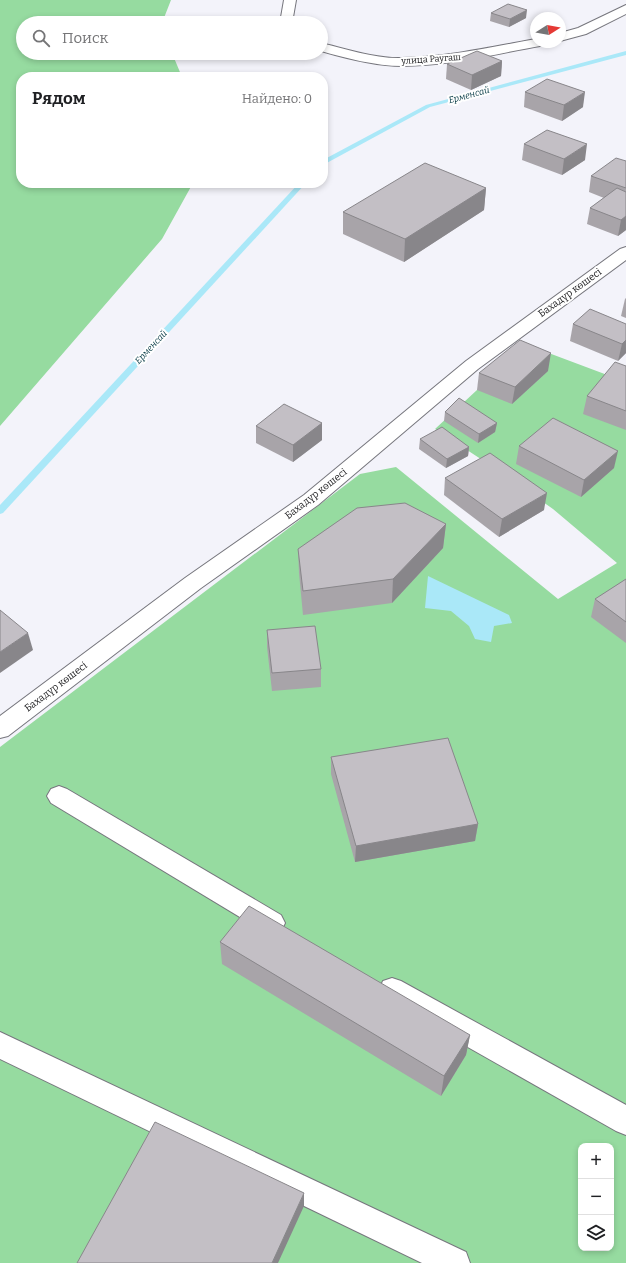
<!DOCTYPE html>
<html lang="ru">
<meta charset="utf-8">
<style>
body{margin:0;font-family:Bitter,serif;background:#f6f6f6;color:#202124}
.controls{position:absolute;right:12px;bottom:12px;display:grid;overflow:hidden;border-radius:8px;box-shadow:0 2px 6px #0003}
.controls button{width:36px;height:36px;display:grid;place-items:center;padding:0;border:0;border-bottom:1px solid #e0e0e0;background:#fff;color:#202124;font:20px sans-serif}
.compass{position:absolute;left:530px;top:12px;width:36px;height:36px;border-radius:50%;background:#fff;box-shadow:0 2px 6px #0003;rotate:79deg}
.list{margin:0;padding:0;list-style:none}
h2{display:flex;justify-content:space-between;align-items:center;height:52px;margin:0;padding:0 16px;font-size:17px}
h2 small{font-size:13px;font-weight:400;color:#757577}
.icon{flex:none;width:22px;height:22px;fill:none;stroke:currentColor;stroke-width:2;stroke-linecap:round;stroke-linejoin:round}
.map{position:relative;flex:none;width:626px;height:1263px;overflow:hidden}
.search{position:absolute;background:#fff;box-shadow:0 2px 6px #0003;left:16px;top:16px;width:312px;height:44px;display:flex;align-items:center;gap:10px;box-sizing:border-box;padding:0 14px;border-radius:22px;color:#757577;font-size:15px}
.panel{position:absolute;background:#fff;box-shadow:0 2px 6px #0003;left:16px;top:72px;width:312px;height:116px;border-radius:16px}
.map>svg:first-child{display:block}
.green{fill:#96dba0;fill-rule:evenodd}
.water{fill:#aae8f8}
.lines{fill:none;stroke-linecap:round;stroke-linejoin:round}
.stream{fill:#aae8f8;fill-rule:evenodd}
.service-casing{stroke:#76767d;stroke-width:2}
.minor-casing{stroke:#76767d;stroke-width:2}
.service{fill:#fff;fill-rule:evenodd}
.minor{fill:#fff;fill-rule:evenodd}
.wall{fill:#a8a4a9}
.shaded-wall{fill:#88868a}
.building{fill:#c3bfc5;stroke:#88868a}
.labels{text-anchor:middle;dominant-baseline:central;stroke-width:4;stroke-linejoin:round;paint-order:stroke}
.far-street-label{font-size:9px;fill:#222224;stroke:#fff}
.far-water-label{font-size:9px;font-style:italic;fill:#003641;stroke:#fff}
.street-label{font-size:10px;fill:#222224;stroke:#fff}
</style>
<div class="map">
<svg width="626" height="1263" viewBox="0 0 626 1263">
<rect width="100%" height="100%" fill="#f3f3fa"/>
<g class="green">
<polygon points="0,0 171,0 162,23 23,23 23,53 172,53 182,77 21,77 21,183 193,183 162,239 0,426"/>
<path d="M530,346L626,382V1263H0V747L360,474L396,467L558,599L617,563L553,509L496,469L435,429L477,390ZM581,1146H611V1248H581Z"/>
</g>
<polygon class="water" points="428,576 509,615 512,623 494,626 491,642 475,639 469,626 451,611 425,608"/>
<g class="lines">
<g class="stream">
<polygon points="626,51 626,55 430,107 323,165 323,160 426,105"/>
<polygon points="299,183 306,183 3,513 0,514 0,505"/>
</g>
<defs>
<g id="service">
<polygon points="59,786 67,789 281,915 285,923 281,931 272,934 263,931 51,803 47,796 51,789"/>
<polygon points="392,978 401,981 626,1105 626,1135 616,1131 383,999 379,990 383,981"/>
<polygon points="0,1032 466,1252 470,1263 422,1263 0,1059"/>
</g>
<g id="minor">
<polygon points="284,0 296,0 292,23 280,23"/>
<polygon points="626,5 626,14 586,34 560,41 560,33 578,28"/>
<path d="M536,39V42H546L544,45L540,46C495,54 448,66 402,66C376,66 345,58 321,51V43C346,49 376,59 402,58C448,57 492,47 536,39Z"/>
<polygon points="626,247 626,260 478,369 318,505 201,588 8,736 0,738 0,716 185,578 304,495 466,361 620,249"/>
</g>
</defs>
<use href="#service" class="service-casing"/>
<use href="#minor" class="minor-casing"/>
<use href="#service" class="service"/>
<use href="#minor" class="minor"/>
</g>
<g class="wall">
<polygon points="491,13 526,18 509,27 490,21"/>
<polygon points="502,61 501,76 471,90 446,79 447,64"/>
<polygon points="525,92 583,107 562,121 524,107"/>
<polygon points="524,144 585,160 562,175 522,160"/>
<polygon points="626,161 626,230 618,236 587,224 590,208 604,198 589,192 591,176"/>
<polygon points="486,188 484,210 404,262 343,234 343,212"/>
<polygon points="626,298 626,318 621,316 625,299"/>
<polygon points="573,324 626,324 626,353 618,361 570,341"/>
<polygon points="626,366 626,430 583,414 587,396"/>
<polygon points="548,371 512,404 477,390 479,373"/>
<polygon points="445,412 497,423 495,432 478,443 444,421"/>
<polygon points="322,423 322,440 293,462 256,443 256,426"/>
<polygon points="420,439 469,447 468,456 446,468 419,449"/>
<polygon points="519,446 614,468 581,497 516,464"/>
<polygon points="445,478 544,510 499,537 444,495"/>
<polygon points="446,524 443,548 392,603 303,615 299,573 298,549"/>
<polygon points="626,579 626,643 591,617 595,599"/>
<polygon points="267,630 321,669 321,687 272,691 267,647"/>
<polygon points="331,757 478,824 475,841 355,862 331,774"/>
<polygon points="220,942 470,1035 466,1055 441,1096 222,964"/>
</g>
<g class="shaded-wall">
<polygon points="527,10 526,18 509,27 510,19"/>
<polygon points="502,61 501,76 471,90 472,75"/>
<polygon points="585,92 583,107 562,121 564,105"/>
<polygon points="587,144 585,160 562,175 564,159"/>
<polygon points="486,188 484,210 404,262 405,239"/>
<polygon points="626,216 626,230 618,236 621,220"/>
<polygon points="626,340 626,353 618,361 622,344"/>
<polygon points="551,353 548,371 512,404 515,387"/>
<polygon points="322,423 322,440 293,462 293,445"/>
<polygon points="497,423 495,432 478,443 479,434"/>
<polygon points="469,447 468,456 446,468 447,459"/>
<polygon points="618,451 614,468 581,497 584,480"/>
<polygon points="547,493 544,510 499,537 502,519"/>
<polygon points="446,524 443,548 392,603 393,579"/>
<polygon points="28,633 33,650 0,673 0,652"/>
<polygon points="478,824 475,841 355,862 356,846"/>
<polygon points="470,1035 466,1055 441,1096 444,1076"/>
<polygon points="304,1193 304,1206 278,1263 272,1263"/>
</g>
<g class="building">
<polygon points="508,4 527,10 510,19 491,13"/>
<polygon points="477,51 502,61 472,75 447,64"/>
<polygon points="547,79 585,92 564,105 525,92"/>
<polygon points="547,130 587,144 564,159 524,144"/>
<polygon points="616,158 626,161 626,188 591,176"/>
<polygon points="425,163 486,188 405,239 343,212"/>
<polygon points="617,188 626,192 626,216 621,220 590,208"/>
<polygon points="590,309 626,324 626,340 622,344 573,324"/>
<polygon points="520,340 551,353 515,387 479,373"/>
<polygon points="615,362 626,366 626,411 587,396"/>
<polygon points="459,398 497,423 479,434 445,412"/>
<polygon points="284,404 322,423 293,445 256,426"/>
<polygon points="553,418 618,451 584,480 519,446"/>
<polygon points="442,427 469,447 447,459 420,439"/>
<polygon points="490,453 547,493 502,519 445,478"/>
<polygon points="405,503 446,524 393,579 303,591 298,549 357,508"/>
<polygon points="626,579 626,622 595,599"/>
<polygon points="0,610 28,633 0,652"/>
<polygon points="315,626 321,669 272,673 267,630"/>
<polygon points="448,738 478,824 356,846 331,757"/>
<polygon points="249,906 470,1035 444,1076 220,942"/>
<polygon points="155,1122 304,1193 272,1263 77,1263"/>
</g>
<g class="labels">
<g class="far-street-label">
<text transform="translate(431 59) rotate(-4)">улица Раугаш</text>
</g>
<g class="far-water-label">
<text transform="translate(469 95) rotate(-15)">Ерменсай</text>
<text transform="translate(151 347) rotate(-47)">Ерменсай</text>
</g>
<g class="street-label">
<text transform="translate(570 293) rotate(-36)">Бахадүр көшесі</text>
<text transform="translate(316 494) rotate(-38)">Бахадүр көшесі</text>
<text transform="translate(56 687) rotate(-37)">Бахадүр көшесі</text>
</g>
</g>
</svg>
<div class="controls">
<button>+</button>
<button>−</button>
<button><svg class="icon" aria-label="layers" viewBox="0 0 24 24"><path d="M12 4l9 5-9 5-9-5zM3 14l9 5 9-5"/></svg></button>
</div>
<svg class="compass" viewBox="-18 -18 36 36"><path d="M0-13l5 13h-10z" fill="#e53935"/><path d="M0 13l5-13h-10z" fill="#757577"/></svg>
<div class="search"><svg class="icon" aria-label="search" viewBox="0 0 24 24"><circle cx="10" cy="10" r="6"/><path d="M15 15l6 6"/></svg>Поиск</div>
<section class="panel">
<h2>Рядом<small>Найдено: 0</small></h2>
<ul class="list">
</ul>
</section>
</div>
